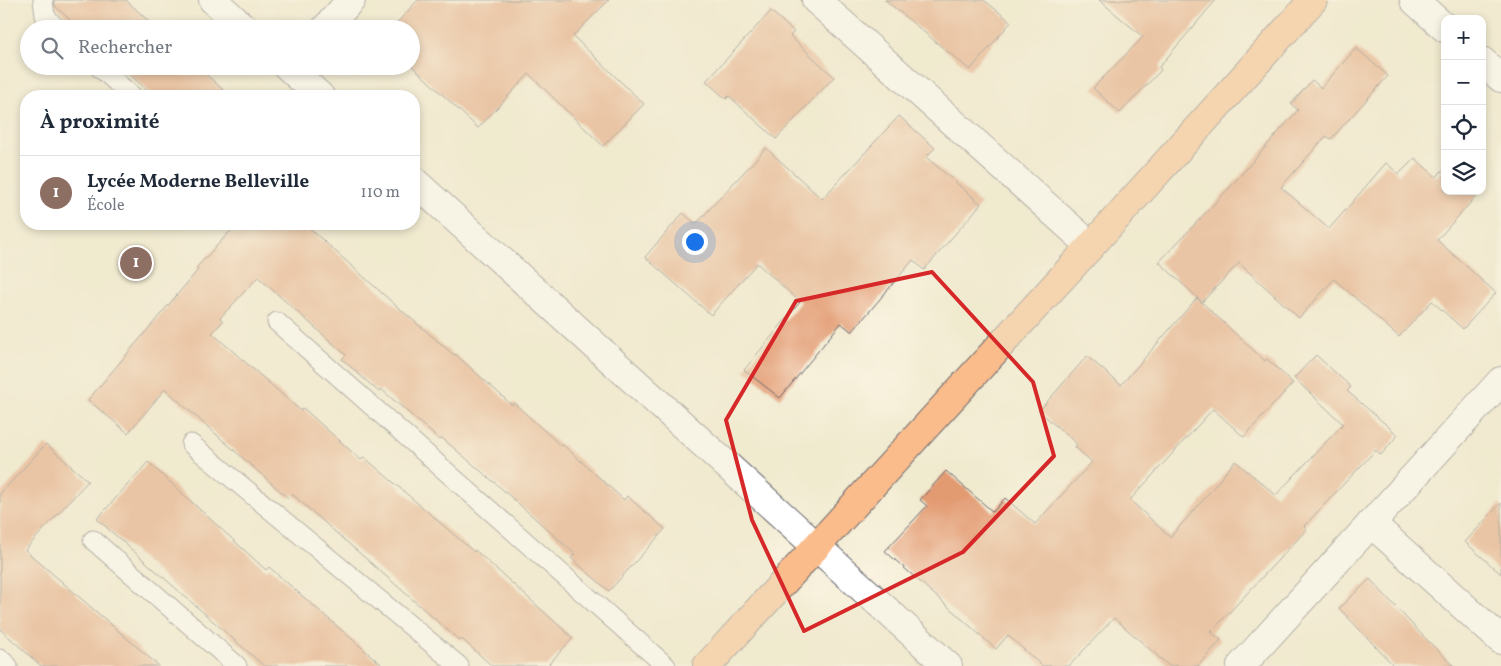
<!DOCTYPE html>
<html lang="fr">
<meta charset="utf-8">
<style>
body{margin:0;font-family:Vollkorn,serif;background:#f2f2f3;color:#1f2937}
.controls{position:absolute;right:15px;top:15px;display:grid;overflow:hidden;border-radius:10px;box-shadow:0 2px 8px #0003}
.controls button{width:45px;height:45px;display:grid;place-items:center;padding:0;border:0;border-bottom:1px solid #e0e1e3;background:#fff;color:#1f2937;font:25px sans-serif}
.you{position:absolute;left:694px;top:241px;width:18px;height:18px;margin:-12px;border:4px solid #fff;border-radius:50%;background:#1a73e8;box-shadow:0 0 0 8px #1a73e833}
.badge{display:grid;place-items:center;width:32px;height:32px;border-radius:50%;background:#ea580c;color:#fff;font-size:16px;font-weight:700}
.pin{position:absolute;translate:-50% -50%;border:2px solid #fff;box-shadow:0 1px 5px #0006}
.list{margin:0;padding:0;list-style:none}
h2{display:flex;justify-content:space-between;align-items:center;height:65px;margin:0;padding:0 20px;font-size:21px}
h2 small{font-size:16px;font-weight:400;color:#747a83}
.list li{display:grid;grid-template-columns:32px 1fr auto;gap:15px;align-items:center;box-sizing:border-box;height:75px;padding:0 20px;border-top:1px solid #e0e1e3}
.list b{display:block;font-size:19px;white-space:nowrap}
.list p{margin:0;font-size:16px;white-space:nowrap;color:#747a83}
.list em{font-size:16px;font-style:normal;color:#747a83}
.icon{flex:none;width:28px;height:28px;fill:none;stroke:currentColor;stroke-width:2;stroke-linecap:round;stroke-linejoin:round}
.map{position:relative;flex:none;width:1501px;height:666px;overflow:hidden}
.search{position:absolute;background:#fff;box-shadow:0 2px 8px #0003;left:20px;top:20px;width:400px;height:55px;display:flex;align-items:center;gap:12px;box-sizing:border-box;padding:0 18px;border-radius:28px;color:#747a83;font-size:19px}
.panel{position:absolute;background:#fff;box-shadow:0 2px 8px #0003;left:20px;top:90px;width:400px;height:140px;border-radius:20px}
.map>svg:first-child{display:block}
.building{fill:#e29a71}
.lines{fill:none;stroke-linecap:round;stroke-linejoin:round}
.lane-casing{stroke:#6a686f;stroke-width:21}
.street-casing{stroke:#6a686f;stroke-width:30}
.primary-casing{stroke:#6a686f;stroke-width:30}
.lane{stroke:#fff;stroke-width:19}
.street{stroke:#fff;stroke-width:28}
.primary{stroke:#fabc8b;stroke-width:28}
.marked{fill:none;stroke:#d62828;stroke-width:4;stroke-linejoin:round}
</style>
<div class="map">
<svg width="1501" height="666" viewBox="0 0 1501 666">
<rect width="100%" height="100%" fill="#fcf5e5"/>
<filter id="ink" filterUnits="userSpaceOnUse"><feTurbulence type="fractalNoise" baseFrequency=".02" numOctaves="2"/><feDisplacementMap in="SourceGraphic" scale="10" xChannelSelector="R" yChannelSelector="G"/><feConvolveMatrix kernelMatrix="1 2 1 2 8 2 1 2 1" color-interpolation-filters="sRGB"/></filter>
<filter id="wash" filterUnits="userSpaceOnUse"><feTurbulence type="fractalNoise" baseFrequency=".0096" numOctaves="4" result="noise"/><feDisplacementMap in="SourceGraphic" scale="20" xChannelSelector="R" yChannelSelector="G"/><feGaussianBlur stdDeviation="1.12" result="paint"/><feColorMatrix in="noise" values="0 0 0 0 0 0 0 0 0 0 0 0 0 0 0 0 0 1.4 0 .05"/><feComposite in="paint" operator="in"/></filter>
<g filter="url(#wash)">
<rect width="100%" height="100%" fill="#f0eacf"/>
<g id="blocks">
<g class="building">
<polygon points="54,0 126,0 157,29 80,29 55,6"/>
<polygon points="418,0 609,0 573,36 644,104 603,146 529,74 478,128 411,65 411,29 391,29"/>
<polygon points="885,0 984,0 1011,22 970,70"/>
<polygon points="1099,0 1216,0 1159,67 1161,70 1120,113 1093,88 1143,37"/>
<polygon points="771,11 794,32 790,36 834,77 776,139 729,96 726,99 706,81"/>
<polygon points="1356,48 1388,76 1331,139 1326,136 1281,187 1329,229 1386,163 1399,174 1415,158 1436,177 1445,168 1445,191 1481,191 1437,240 1496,293 1463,329 1432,301 1399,337 1334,279 1299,318 1239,263 1202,302 1159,262 1232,185 1298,110 1291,104 1312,80 1321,88"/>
<polygon points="121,66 197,66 230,96 153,96"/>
<polygon points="899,116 935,148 926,157 981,204 924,270 913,260 852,332 841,323 780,398 744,370 800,302 757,263 711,315 645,257 683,213 696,224 766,148 822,199"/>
<polygon points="237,224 305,224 393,303 454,355 455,354 512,405 514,403 561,446 562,444 624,500 627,496 665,529 609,591 571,558 575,554 502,489 442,438 440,440 381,389 379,392 342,359 346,355 258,277 220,318 223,321 212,333 301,411 303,408 361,460 364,457 474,552 475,550 573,638 547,666 492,666 462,639 460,641 292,494 288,498 165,389 128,433 88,400 198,270 196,268"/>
<polygon points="1197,298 1265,361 1267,359 1293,383 1244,437 1213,409 1130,500 1170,537 1198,506 1235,461 1276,495 1343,424 1294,378 1316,355 1351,387 1347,391 1398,435 1381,455 1376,450 1304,526 1307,529 1211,632 1221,640 1198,666 1169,666 1114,618 1069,666 1042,666 1008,635 996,649 885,551 927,506 920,500 946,471 993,512 1005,498 1035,524 1092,462 1075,447 1077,444 1039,411 1087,356 1121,385"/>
<polygon points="46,444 88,481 25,550 159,666 41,666 0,629 0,494"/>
<polygon points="148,462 266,570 269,567 383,666 264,666 97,519"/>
<polygon points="1501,503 1501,574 1465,542"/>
<polygon points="1370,579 1423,636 1454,666 1394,666 1339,608"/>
</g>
</g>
</g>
<g filter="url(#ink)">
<use href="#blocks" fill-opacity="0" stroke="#6a686f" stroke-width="1"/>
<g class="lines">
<defs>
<g id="lane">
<polyline points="43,0 45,16 57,29"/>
<polyline points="98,66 132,96"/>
<polyline points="277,322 666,666"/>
<polyline points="191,444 459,666"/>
<polyline points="93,540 237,666"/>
<polyline points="0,659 8,666"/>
</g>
<g id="street">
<polyline points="213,0 245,29"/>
<polyline points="816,0 1091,246"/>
<polyline points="1414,0 1445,28"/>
<polyline points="325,29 351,0"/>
<polyline points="1482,61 1501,78"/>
<polyline points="287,66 320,96"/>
<polyline points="414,181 948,666"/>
<polyline points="1371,523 1501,640"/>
<polyline points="1241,666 1501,381"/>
</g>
<polyline id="primary" points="707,666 1091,246 1313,0"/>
</defs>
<use href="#lane" class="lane-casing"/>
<use href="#street" class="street-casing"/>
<use href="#primary" class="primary-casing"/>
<use href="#lane" class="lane"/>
<use href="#street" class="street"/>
<use href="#primary" class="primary"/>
</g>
</g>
<path d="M0 0H1501V666H0ZM932,272L1033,382L1054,456L963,552L804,631L752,520L726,420L796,301Z" fill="#f0eacf" fill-opacity=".55" fill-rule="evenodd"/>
<path class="marked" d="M932,272L1033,382L1054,456L963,552L804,631L752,520L726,420L796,301Z"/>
</svg>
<div class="controls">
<button>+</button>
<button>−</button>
<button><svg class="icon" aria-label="locate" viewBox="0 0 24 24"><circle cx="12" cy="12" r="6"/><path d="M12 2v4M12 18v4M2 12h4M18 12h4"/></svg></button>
<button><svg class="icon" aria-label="layers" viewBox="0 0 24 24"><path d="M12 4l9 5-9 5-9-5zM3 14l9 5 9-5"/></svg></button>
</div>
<div class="you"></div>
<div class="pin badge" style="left:136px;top:263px;background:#8d6e63">1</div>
<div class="search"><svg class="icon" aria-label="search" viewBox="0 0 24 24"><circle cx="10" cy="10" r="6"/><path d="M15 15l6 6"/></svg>Rechercher</div>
<section class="panel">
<h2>À proximité<small></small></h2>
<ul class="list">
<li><span class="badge" style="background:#8d6e63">1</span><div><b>Lycée Moderne Belleville</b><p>École</p></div><em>110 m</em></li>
</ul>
</section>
</div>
